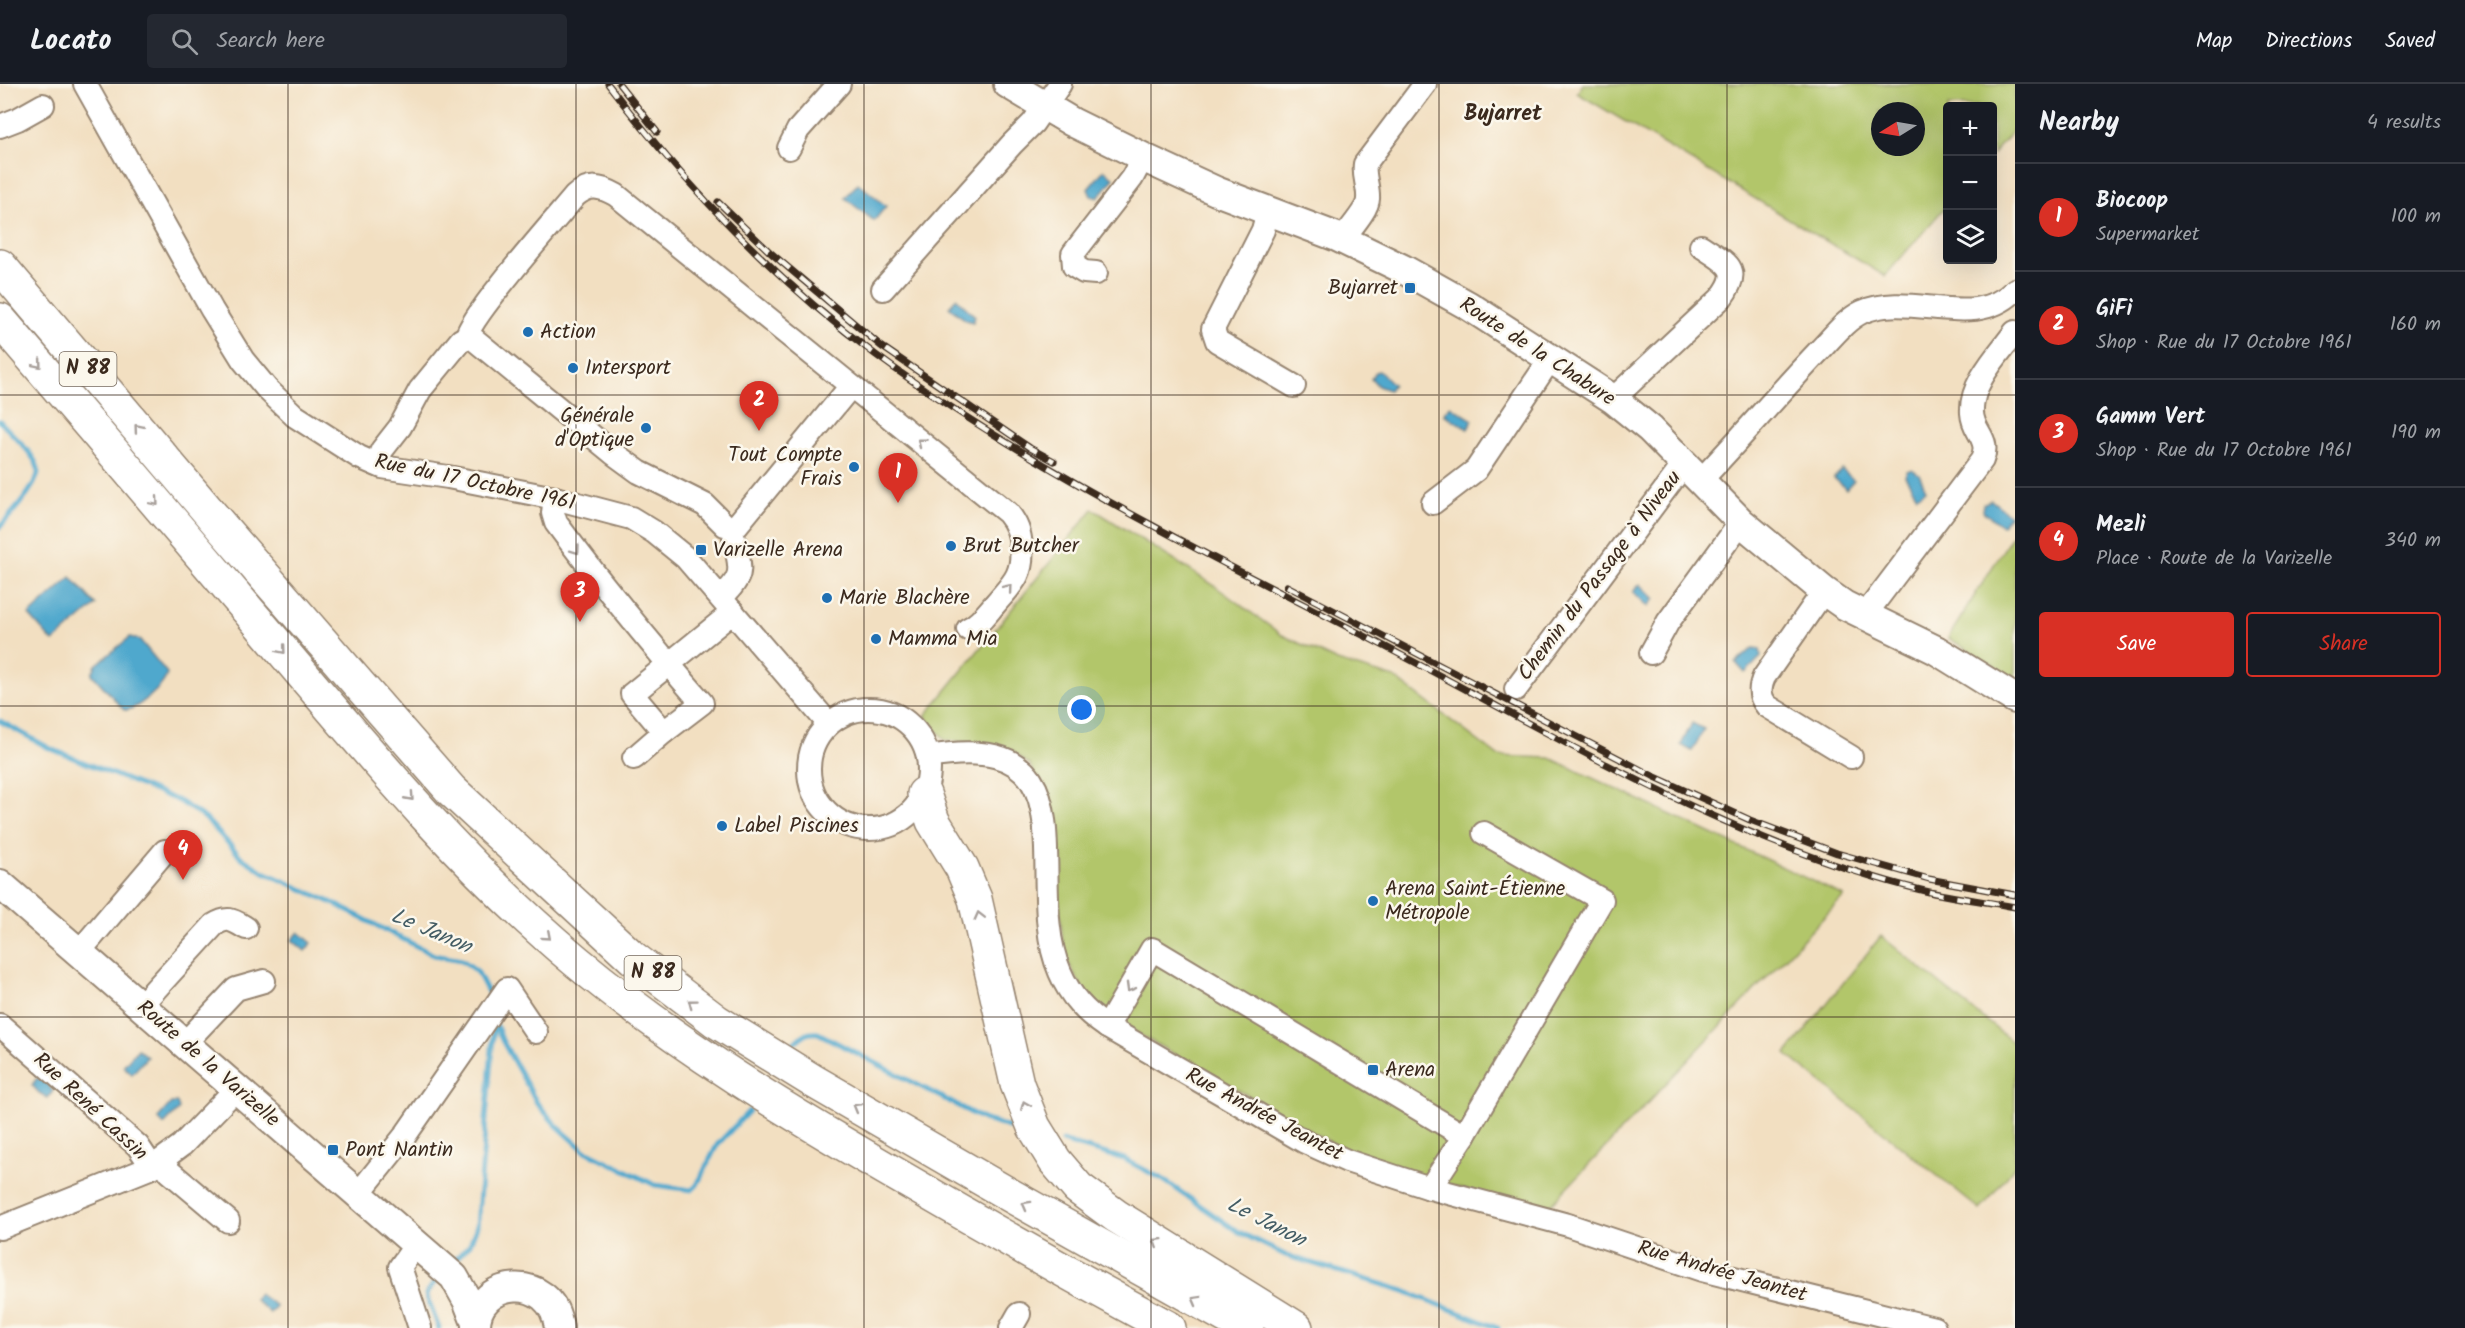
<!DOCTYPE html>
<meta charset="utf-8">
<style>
body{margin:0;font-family:Kalam,sans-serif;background:#242831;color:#f1f3f6}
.controls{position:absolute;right:18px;top:18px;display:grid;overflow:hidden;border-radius:6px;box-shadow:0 6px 24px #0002}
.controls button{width:54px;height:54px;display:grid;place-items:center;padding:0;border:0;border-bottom:2px solid #363941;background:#171b24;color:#f1f3f6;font:30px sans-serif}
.compass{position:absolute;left:1871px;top:18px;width:54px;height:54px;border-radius:50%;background:#171b24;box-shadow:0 6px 24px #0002;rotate:259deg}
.you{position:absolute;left:1082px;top:626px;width:21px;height:21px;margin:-15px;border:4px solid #fff;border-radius:50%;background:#1a73e8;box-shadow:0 0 0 9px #1a73e833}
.badge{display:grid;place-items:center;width:39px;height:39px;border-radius:50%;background:#d93025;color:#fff;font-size:20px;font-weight:700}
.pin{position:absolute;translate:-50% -50px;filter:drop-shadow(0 2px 3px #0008)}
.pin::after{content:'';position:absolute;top:32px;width:21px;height:18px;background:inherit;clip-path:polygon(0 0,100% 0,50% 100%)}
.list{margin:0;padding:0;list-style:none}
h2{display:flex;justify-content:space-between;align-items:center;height:78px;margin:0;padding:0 24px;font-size:26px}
h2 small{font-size:20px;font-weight:400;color:#9ea1a6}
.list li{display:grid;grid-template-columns:39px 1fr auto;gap:18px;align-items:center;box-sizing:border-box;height:108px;padding:0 24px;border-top:2px solid #363941}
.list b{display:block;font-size:22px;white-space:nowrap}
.list p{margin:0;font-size:20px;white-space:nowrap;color:#9ea1a6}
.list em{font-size:20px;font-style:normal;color:#9ea1a6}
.actions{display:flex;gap:12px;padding:18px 24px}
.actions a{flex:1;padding:14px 0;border:2px solid #d93025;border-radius:6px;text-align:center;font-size:21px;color:#d93025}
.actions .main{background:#d93025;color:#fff}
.icon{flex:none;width:33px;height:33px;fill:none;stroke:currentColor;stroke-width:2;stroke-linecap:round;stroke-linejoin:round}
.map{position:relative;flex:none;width:2015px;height:1244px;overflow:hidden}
header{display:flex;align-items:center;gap:36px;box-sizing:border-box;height:84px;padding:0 30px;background:#171b24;border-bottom:2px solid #363941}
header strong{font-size:28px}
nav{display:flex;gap:33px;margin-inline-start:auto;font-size:21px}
.search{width:420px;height:54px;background:#242831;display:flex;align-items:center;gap:15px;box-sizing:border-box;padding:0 21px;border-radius:6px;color:#9ea1a6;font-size:22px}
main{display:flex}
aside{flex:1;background:#171b24}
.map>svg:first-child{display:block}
.green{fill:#b2c66a;stroke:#767844;stroke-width:1.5;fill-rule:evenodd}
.water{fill:#50a8cd;stroke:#466976;stroke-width:1.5}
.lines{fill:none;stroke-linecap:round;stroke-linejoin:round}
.stream{stroke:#50a8cd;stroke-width:5}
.minor-casing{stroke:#968470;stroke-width:26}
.major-casing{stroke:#968470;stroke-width:32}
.highway-casing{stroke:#968470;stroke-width:36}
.minor{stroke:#fff;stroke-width:22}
.major{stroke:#fff;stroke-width:28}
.highway{stroke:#fff;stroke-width:33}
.rail-casing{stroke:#3b2a1e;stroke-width:7}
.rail{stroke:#fbf7ec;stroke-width:4.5;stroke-dasharray:14;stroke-linecap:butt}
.oneway{stroke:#a79f9a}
.grid{fill:none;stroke:#3b2a1e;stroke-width:1.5;stroke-opacity:0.55}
.poi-dot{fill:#1f6fb2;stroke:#fbf7ec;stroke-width:2}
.labels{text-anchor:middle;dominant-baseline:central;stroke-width:5;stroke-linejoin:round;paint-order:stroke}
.shield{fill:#fbf7ec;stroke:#75685c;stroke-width:1.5}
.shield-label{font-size:20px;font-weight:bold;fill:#3b2a1e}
.poi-label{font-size:21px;fill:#3b2a1e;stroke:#fbf7ec;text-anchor:start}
.street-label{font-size:21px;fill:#3b2a1e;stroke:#fbf7ec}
.neighbourhood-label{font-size:22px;font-weight:bold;fill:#3b2a1e;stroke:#fbf7ec}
.water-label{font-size:22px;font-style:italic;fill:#435c64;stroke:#fbf7ec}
</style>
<header>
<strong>Locato</strong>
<div class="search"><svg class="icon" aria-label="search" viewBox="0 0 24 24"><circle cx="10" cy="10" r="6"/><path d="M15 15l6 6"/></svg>Search here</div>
<nav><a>Map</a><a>Directions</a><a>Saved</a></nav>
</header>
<main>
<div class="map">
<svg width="2015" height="1244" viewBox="0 0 2015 1244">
<rect width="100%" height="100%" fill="#fbf7ec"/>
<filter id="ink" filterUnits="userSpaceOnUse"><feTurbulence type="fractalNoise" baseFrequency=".0167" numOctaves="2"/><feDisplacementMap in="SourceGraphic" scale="12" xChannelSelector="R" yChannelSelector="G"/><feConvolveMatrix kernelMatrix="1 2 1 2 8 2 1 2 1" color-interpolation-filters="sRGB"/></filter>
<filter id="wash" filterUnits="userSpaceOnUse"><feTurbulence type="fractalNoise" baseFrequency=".008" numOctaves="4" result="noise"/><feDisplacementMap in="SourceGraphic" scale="24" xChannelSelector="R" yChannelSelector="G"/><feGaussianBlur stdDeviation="1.35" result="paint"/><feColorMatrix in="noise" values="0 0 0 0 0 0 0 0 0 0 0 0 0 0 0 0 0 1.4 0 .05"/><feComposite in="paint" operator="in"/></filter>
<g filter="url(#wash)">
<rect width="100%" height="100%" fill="#f2dfc1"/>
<g class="green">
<path d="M1583,0H2015V44L1993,70L1992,22H1948L1947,121L1885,192L1577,9ZM1880,27H1916V63H1880Z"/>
<polygon points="1093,425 1212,500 1282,551 1337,577 1395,594 1498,672 1550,674 1844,812 1546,1126 1426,1096 1341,1064 1142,952 1099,923 1087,912 1064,871 1051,733 1030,681 1013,668 991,661 945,656 925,632"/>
<polygon points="2015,447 2015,595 1948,554"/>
<polygon points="1881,852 2015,960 2015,1082 1980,1126 1786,970"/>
</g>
<g class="water">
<polygon points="1104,86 1114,94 1098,114 1091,112 1088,105"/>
<polygon points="858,99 886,122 874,137 845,114"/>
<polygon points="956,214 975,232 973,238 966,236 949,223"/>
<polygon points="1379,287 1393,300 1389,306 1378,302 1371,294 1375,288"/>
<polygon points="1450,322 1473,336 1468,345 1444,330"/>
<polygon points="1912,385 1919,390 1926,406 1917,412 1905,392 1907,387"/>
<polygon points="1842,386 1854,396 1846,405 1834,394"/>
<polygon points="1991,416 2010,431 2002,442 1982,427 1983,420"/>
<polygon points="71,493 96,521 53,558 29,531"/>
<polygon points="1640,500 1655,515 1648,522 1633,508"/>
<path d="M130,553L140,556L167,589C166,601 136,627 124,626L92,590L96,581Z"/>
<polygon points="1753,564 1760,565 1761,573 1745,589 1736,579"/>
<polygon points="1692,639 1704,645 1692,667 1681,661"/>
<polygon points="299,848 312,859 305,867 292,856"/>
<polygon points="138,965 147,973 132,990 123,982"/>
<polygon points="37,994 46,999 53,1007 48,1014 39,1009 32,1001"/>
<polygon points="171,1019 177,1019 179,1025 164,1041 158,1034"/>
<polygon points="259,1210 276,1222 270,1229 254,1215"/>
</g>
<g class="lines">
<g class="stream">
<path d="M0,337C9,348 36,371 38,385C41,399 9,432 0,443"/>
<polyline points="0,637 49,664 179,717 205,734 242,774 264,788 335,820 434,871 462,876 477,887 491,914"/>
<polyline points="494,935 502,956 537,1019 556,1041 584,1066 655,1101 692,1106 697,1101 717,1061 749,1027"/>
<path d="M794,959C802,951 807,948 818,949L985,1036L1022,1047"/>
<polyline points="1062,1057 1124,1075 1162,1095 1237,1147 1285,1171 1404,1207 1498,1244"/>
<polyline points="452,1179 470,1160 477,1142 494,940"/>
<polyline points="439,1193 426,1210 439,1244"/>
</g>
</g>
</g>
<g filter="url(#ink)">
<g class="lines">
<defs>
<g id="minor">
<polyline points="85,0 212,226 243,276 267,305 295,332 359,373 382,383 448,393 555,414 631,434 654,448 686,474 828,639"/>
<polyline points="0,42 18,35 43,21"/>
<polyline points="789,64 798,46 839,0"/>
<polyline points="1268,127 1263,146 1213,245 1217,257 1294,302"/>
<path d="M1342,156C1349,146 1368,125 1368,115C1369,103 1363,92 1365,80L1425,0"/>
<polyline points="1096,189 1084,188 1074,182 1073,170 1132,94 1143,73"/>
<polyline points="883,205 1012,60 1033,39 1060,0"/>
<path d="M467,252C471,231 556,135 575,112C589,100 600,102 616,111L1008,429C1017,440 1020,449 1021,463C1024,491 1012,500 995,520C987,529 980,540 968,545"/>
<path d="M1613,315L1721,214C1744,184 1726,179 1701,162"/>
<polyline points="376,380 382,366 400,343 420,306 461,256 470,252 613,369 639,388 705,421 725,441"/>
<path d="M1701,396C1741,354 1778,310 1818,268C1831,255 1845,236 1862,228C1911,206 1974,248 2015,206"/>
<path d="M555,414L553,429L556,439C602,501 651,560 702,619L664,648L632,610L733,528"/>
<polyline points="1433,419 1476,386 1551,274"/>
<polyline points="737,441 851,302"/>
<path d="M1824,507L1764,593C1759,604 1759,613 1767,622L1851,673"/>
<path d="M721,514C745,491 741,486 734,455"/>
<path d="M1865,531L1982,376C1991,354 1973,349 1972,329C1970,299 1999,270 2015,248"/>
<polyline points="1651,569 1668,538 1741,438"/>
<polyline points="1516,605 1685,379"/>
<circle cx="869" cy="685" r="60"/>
<path d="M928,673C1101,643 1020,797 1060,888C1070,912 1085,928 1107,943L1305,1058L1347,1077L1430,1104L1568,1141L1702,1186L1934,1244"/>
<polyline points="634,674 664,648"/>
<polyline points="79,868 165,767"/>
<path d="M141,921L214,841C228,832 233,836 246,844"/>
<polyline points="0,941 138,1062 152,1083"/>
<polyline points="1107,943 1152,865 1464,1052 1430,1104"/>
<polyline points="185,959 236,905 264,897"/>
<polyline points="1464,1052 1602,816 1484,749"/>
<polyline points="162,1077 170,1088 228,1137"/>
<polyline points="359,1109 404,1053 507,905 536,948"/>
<polyline points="0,1144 152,1083 182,1061 236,1005"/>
<polyline points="417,1159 400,1183 420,1244"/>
<polyline points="1011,1244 1019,1230"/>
</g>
<g id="major">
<polyline points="1008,0 1072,38 1151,77 1216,107 1337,153 1403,185 1469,222 1613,315 1650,345 1741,438 1824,507 1844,521 1936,566 2015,615"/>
<polyline points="0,800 454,1193 467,1216 476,1239"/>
<path d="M476,1244C474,1195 552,1185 559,1244"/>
</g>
<g id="highway">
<polyline points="0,182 225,447 451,706 633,874 716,937 813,997 1008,1110 1247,1244"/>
<path d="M0,236C92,343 184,451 275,558C369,669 464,784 576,877C679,963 793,1031 909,1098C995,1148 1081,1197 1169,1244"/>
<polyline points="924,710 933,737 962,784 975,815 1017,1000 1034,1043 1055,1077 1078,1104 1116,1132 1296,1244"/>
</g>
</defs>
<use href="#minor" class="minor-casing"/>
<use href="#major" class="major-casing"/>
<use href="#highway" class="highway-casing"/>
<use href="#minor" class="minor"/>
<use href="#major" class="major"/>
<use href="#highway" class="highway"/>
<defs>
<g id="rail">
<path d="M608,0C685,101 774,195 876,271C1039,391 1224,478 1403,572C1570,660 1739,762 1925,807C1954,814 1985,817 2015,823"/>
<polyline points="619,0 657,48"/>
<polyline points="718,118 771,169 881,262 1030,364 1054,377"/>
<polyline points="1287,502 1653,692 1750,736 1837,769 1929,795 2015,811"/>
</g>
</defs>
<use href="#rail" class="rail-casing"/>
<use href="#rail" class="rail"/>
</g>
<defs><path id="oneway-chevron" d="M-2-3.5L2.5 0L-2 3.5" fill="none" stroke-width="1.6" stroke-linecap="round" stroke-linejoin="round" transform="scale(1.5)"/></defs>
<g class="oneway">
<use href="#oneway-chevron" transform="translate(38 280) rotate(50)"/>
<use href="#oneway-chevron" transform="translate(138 344) rotate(-130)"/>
<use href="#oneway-chevron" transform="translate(921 358) rotate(-141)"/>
<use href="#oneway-chevron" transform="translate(155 418) rotate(49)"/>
<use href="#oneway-chevron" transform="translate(576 466) rotate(54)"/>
<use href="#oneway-chevron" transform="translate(1008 504) rotate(-50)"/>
<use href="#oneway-chevron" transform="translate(282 566) rotate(50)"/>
<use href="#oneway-chevron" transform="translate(410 713) rotate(48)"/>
<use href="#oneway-chevron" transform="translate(979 832) rotate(-104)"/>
<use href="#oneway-chevron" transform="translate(547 852) rotate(41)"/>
<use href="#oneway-chevron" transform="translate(1130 904) rotate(120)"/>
<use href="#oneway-chevron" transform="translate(692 919) rotate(-143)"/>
<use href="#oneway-chevron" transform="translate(1025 1021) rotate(-112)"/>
<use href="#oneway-chevron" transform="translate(857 1023) rotate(-150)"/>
<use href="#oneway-chevron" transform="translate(1026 1121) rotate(-151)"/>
<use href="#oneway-chevron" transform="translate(1157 1158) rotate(-148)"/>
<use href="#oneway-chevron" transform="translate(1196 1216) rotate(-151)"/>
</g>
</g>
<path class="grid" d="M288,0V1244M576,0V1244M864,0V1244M1151,0V1244M1439,0V1244M1727,0V1244M0,311H2015M0,622H2015M0,933H2015"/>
<g class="poi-dot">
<rect x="1404" y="198" width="12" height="12" rx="3"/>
<circle cx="528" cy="248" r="6"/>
<circle cx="573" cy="284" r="6"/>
<circle cx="646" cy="344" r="6"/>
<circle cx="854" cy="383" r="6"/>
<circle cx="951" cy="462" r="6"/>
<rect x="695" y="460" width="12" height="12" rx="3"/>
<circle cx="827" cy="514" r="6"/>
<circle cx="876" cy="555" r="6"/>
<circle cx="722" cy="742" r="6"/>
<circle cx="1373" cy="817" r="6"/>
<rect x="1367" y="980" width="12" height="12" rx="3"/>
<rect x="327" y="1060" width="12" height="12" rx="3"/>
</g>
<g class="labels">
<g class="shield">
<rect x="59.5" y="268" width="57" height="34" rx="4.5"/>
<rect x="624.5" y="872" width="57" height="34" rx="4.5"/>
</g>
<g class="shield-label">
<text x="88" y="285">N 88</text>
<text x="653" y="889">N 88</text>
</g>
<g class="poi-label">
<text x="1398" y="204" text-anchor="end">Bujarret</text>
<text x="540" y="248">Action</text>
<text x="585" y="284">Intersport</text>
<text x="634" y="332" text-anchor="end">Générale<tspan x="634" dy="24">d'Optique</tspan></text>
<text x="842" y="371" text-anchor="end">Tout Compte<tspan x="842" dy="24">Frais</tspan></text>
<text x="963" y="462">Brut Butcher</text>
<text x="713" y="466">Varizelle Arena</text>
<text x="839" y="514">Marie Blachère</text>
<text x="888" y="555">Mamma Mia</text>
<text x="734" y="742">Label Piscines</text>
<text x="1385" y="805">Arena Saint-Étienne<tspan x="1385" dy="24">Métropole</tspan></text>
<text x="1385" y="986">Arena</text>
<text x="345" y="1066">Pont Nantin</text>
</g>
<g class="street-label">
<text transform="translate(1537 268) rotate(33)">Route de la Chabure</text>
<text transform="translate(475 399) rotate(12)">Rue du 17 Octobre 1961</text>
<text transform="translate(1600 492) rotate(-53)">Chemin du Passage à Niveau</text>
<text transform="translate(208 980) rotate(41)">Route de la Varizelle</text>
<text transform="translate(90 1023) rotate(43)">Rue René Cassin</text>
<text transform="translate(1264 1031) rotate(28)">Rue Andrée Jeantet</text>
<text transform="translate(1722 1188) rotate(16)">Rue Andrée Jeantet</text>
</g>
<g class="neighbourhood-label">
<text x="1503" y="30">Bujarret</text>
</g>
<g class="water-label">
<text transform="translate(431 848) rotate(23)">Le Janon</text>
<text transform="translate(1266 1139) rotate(27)">Le Janon</text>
</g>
</g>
</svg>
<div class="controls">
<button>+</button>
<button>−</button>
<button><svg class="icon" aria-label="layers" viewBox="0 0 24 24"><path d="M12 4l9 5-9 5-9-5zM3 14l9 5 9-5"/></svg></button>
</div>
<svg class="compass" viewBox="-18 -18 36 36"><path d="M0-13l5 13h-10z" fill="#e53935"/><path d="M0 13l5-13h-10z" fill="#9ea1a6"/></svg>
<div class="you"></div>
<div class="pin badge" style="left:898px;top:419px">1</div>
<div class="pin badge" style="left:759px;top:347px">2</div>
<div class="pin badge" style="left:580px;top:538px">3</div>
<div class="pin badge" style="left:183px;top:796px">4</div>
</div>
<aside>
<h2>Nearby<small>4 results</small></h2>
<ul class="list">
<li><span class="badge">1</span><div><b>Biocoop</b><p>Supermarket</p></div><em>100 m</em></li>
<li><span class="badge">2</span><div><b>GiFi</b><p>Shop · Rue du 17 Octobre 1961</p></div><em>160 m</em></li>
<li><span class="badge">3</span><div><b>Gamm Vert</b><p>Shop · Rue du 17 Octobre 1961</p></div><em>190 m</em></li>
<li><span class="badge">4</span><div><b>Mezli</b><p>Place · Route de la Varizelle</p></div><em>340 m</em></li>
</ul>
<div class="actions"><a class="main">Save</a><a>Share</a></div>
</aside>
</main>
